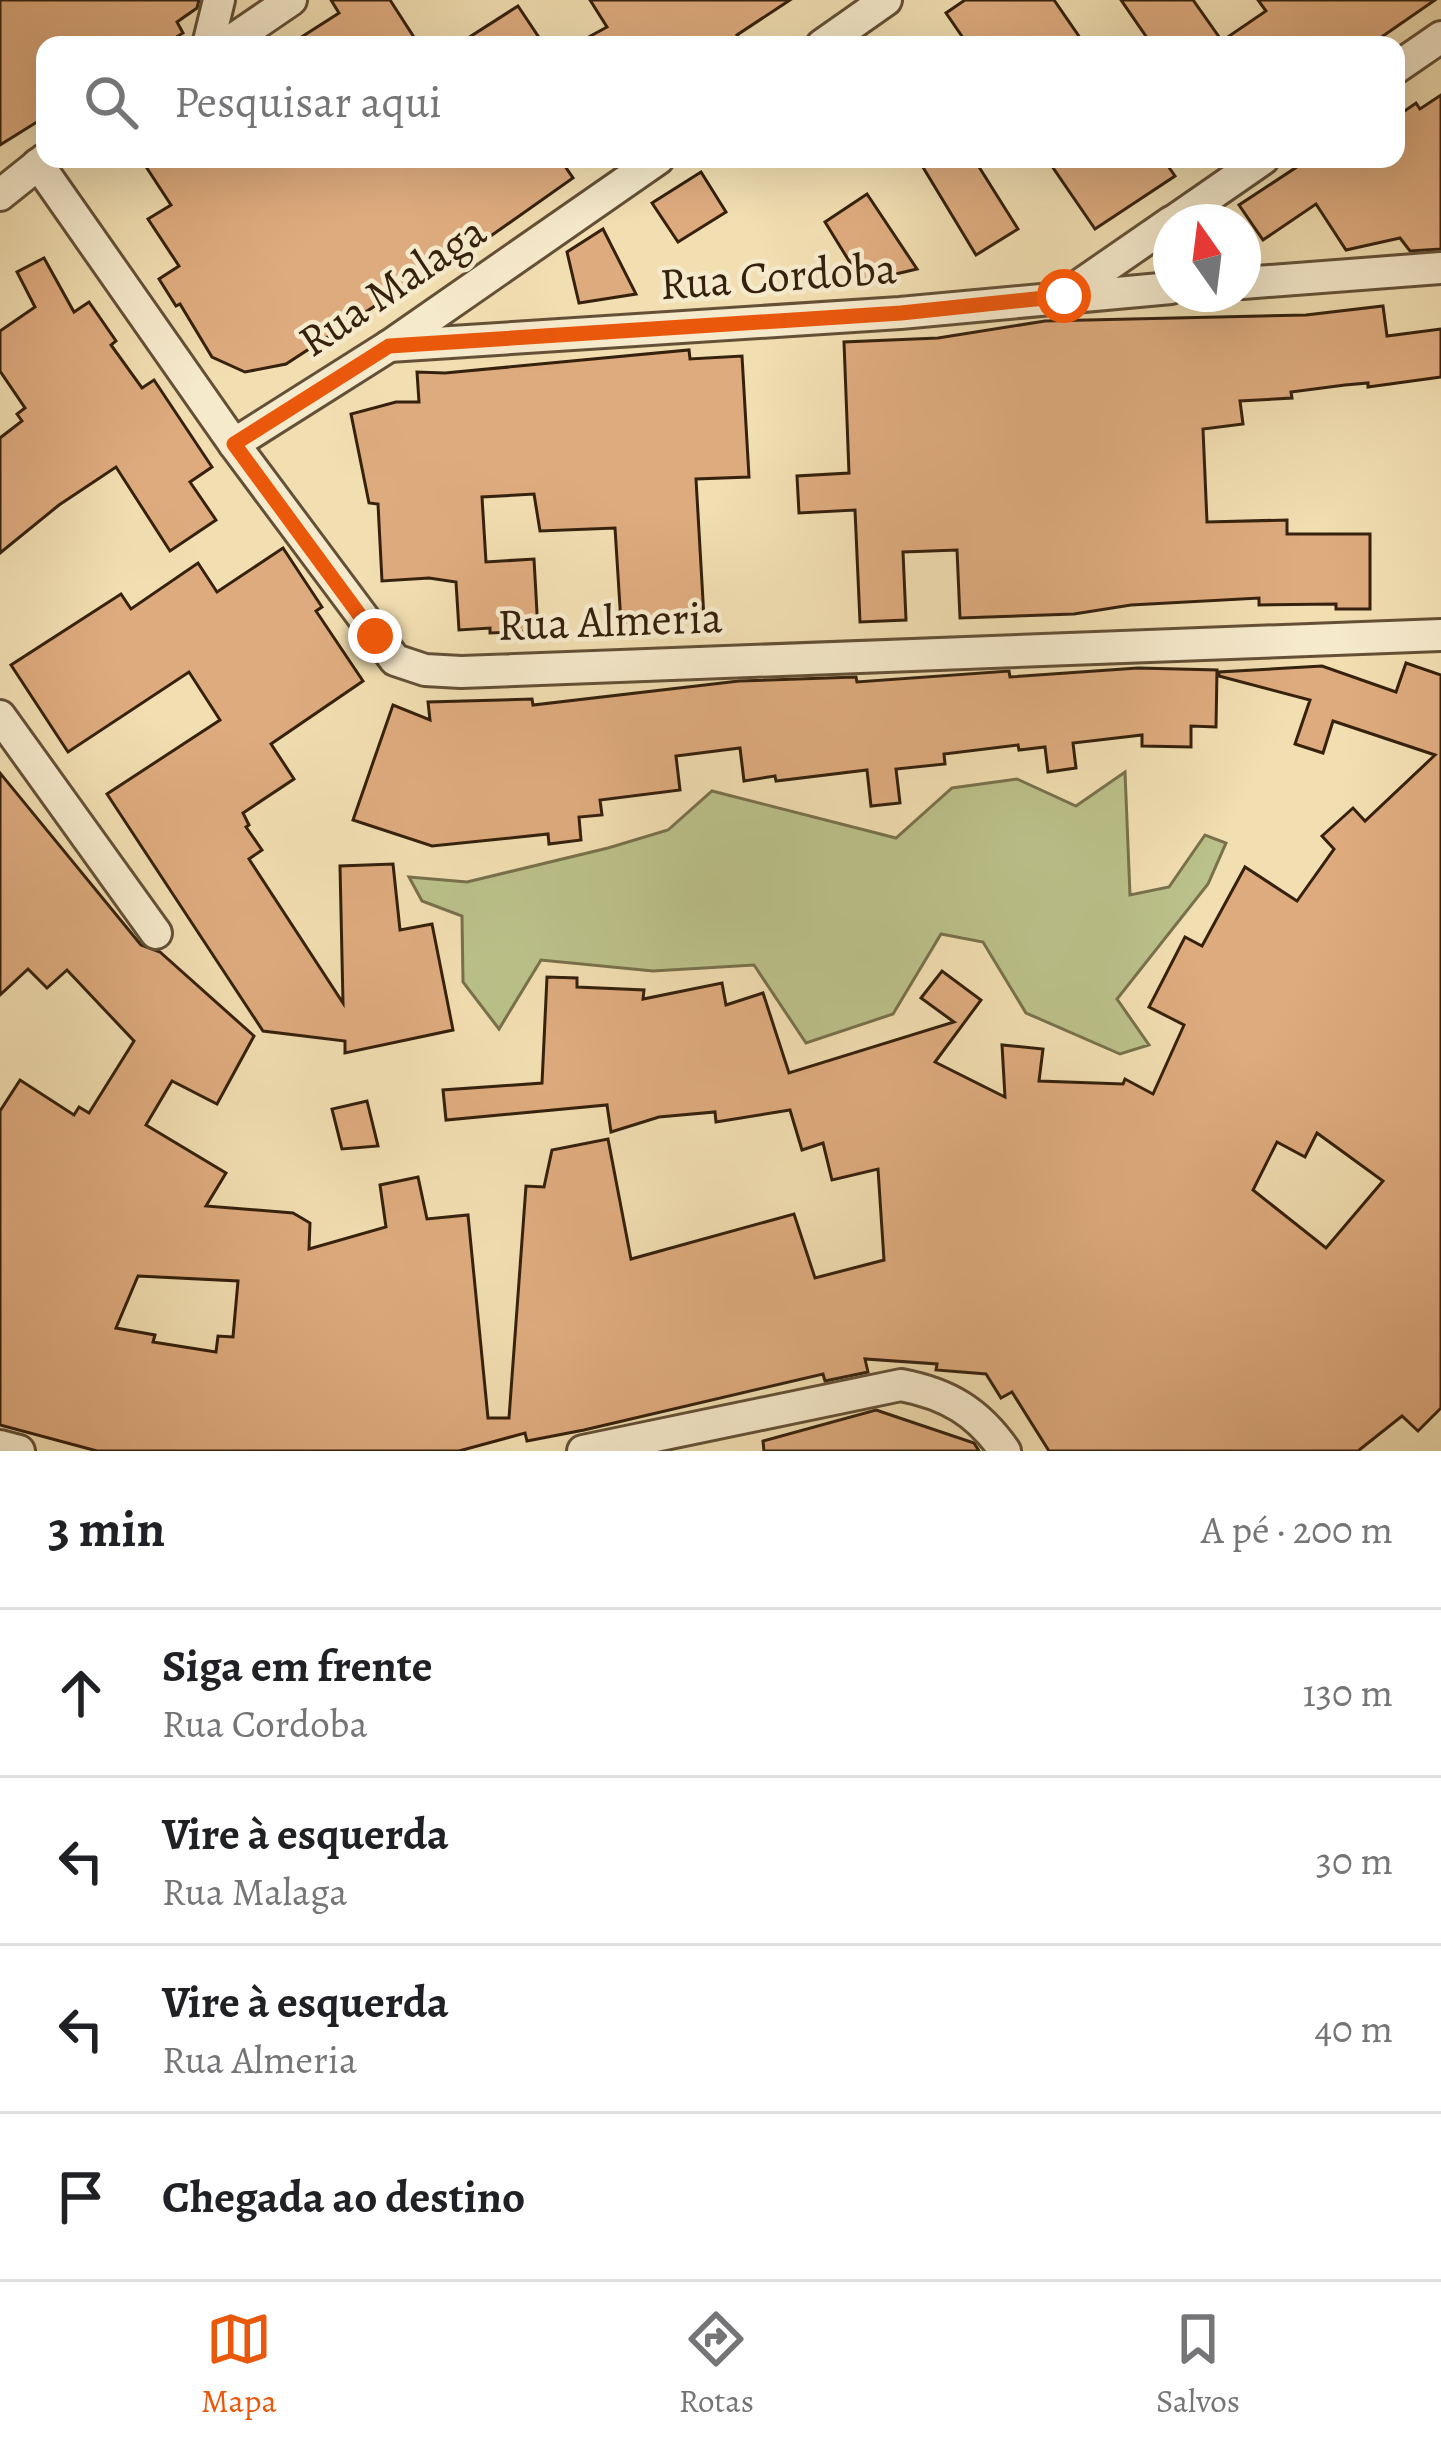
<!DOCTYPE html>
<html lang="pt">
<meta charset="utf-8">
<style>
body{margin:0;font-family:Alegreya,serif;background:#f6f6f6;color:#202124}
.compass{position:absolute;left:1153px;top:204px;width:108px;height:108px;border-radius:50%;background:#fff;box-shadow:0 12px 48px #0002;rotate:346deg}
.stop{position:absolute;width:36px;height:36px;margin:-27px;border:9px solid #ea580c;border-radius:50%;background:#fff}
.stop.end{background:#ea580c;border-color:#fff;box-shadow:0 3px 12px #0008}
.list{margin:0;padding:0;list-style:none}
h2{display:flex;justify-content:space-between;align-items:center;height:156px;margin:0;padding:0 48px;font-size:51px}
h2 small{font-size:39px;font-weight:400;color:#757577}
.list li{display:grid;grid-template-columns:78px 1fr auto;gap:36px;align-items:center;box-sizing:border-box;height:168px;padding:0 48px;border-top:3px solid #e0e0e0}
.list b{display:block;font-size:45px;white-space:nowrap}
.list p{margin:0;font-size:39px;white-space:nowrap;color:#757577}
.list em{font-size:39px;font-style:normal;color:#757577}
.icon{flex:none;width:66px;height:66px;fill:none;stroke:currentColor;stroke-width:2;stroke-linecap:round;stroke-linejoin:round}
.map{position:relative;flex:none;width:1441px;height:1451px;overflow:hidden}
.search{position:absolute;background:#fff;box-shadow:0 12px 48px #0002;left:36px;right:36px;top:36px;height:132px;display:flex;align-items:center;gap:30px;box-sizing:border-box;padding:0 42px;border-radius:24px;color:#757577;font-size:45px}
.sheet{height:828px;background:#fff}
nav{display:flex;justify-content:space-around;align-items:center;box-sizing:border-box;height:168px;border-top:3px solid #e0e0e0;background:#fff;font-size:33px;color:#757577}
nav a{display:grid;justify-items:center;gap:6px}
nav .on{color:#ea580c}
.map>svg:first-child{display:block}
.green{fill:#bbc18a;stroke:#78714c;stroke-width:3}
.building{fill:#deab7e;stroke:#35210d;stroke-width:3;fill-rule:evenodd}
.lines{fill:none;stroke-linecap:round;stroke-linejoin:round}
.street-casing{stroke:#645036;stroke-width:36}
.street{stroke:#f6eacc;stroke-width:30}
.route{stroke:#ea580c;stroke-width:15}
.labels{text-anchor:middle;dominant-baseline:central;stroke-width:9;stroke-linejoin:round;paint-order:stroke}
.street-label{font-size:45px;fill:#35210d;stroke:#f6eacc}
</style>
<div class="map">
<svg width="1441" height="1451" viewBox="0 0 1441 1451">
<rect width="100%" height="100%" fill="#f1deb1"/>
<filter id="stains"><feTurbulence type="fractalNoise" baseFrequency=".00167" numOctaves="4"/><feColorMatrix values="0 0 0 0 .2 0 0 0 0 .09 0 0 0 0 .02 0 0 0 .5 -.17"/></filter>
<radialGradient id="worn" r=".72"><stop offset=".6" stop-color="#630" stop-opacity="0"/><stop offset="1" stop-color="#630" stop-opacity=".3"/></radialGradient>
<polygon class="green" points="1125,772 1130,895 1169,887 1205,835 1226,843 1208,884 1117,999 1149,1045 1120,1054 1026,1013 983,942 941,934 893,1014 806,1043 754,965 653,971 541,960 499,1029 463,982 462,916 422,901 409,877 467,882 608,848 668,830 712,791 896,838 952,788 1017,779 1076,806"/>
<g class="building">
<polygon points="0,0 199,0 197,8 177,22 183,33 163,45 45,45 45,117 0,145"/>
<polygon points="331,0 390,0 419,45 289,45 339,13"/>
<polygon points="590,0 790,0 737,35 744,45 574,45 607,27"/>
<polygon points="965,0 1054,0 1085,45 968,45 946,13"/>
<polygon points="1121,0 1193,0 1222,41 1266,11 1258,0 1435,0 1370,45 1152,45"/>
<polygon points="518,6 544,45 457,45"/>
<polygon points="1441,95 1441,249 1410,251 1400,238 1346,250 1316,204 1263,240 1239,205 1309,159 1396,159 1396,117 1416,103 1420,109"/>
<polygon points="141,159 560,159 573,178 485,240 482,236 286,364 245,372 212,357 180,304 176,306 159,279 179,266 148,219 171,205"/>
<polygon points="918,159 974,159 1018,229 976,255"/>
<polygon points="1047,159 1163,159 1175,176 1095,229"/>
<polygon points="701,172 726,212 678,242 652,203"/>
<polygon points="867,194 917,269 862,282 825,222"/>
<polygon points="603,229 636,294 579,303 567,252"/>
<polygon points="44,258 74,312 89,302 116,341 111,345 142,388 154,380 212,467 190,482 216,520 170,551 116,467 59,505 0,553 0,438 22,421 17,414 25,408 0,371 0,331 35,307 17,272"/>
<polygon points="1383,306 1387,336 1441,329 1441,377 1368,387 1368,383 1345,385 1291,392 1292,398 1240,401 1243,424 1203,429 1207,522 1287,520 1287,534 1370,534 1370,609 1336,609 1336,604 1259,605 1259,598 1131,605 1074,614 960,618 957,550 903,552 906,620 860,622 855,510 799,513 797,476 849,473 844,342 938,338 1045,321 1306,315"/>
<polygon points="689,350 690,359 742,356 749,477 696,479 704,618 621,623 615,528 540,531 534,494 482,497 486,562 534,559 538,631 490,633 490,628 459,630 456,582 429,578 382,581 378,504 369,503 351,414 396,402 419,402 417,372 445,373"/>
<polygon points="283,548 322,607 316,611 363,681 271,744 294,779 243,813 249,825 246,827 262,850 249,859 343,1003 340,866 393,864 400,930 432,924 453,1030 345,1053 345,1041 263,1031 107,794 220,720 189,672 68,752 11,665 121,594 131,609 198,563 217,592"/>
<path d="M1406,663L1441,675V1408L1418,1431L1402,1416L1358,1451H1049L1012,1392L1001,1398L986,1374L936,1370L937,1364L865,1359L868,1372L825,1381L823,1374L584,1430L527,1441L525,1433L459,1451H97L0,1425V1111L20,1080L74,1115L79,1107L89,1113L134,1041L67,970L47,988L28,969L0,995V773L141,945L160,952L254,1036L217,1104L172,1081L146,1125L226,1173L206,1206L293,1213L310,1223L309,1249L386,1227L380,1185L418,1177L427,1219L468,1215L488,1418H509L526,1186L544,1187L552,1150L608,1139L631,1259L794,1214L815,1278L884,1260L878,1169L832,1180L823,1143L802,1150L790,1110L716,1122L715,1112L659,1117L611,1132L607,1105L446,1120L443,1090L542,1083L547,977L577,978V987L644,990L643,999L722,983L726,1005L763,993L789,1073L954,1022L921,998L942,971L981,1000L935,1062L1005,1097L1002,1045L1043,1049L1039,1081L1123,1084L1125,1079L1153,1094L1184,1025L1149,1007L1185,937L1202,946L1245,867L1297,901L1334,849L1322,836L1353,808L1365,821L1435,755L1333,721L1323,753L1295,744L1310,700L1219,676V672L1322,666L1396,692ZM1317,1133L1383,1181L1326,1248L1253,1190L1277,1142L1305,1157ZM138,1276L238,1281L233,1337L218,1336L216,1352L153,1342L155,1335L116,1328Z"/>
<polygon points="1138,668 1217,670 1216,727 1191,726 1191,747 1142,746 1142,735 1073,743 1076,768 1048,772 1045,747 1019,750 1018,745 944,754 945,764 896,769 900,803 871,806 867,770 776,781 775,776 744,781 740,748 676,756 680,790 600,800 602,815 579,817 581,840 549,844 548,834 432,846 353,820 393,705 430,720 428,702 532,699 533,705 739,681 856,677 857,682 1009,671 1010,677"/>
<polygon points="367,1101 378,1146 342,1149 332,1109"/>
<polygon points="876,1410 974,1443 979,1451 764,1451 763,1441"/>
</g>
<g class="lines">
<defs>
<g id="street">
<polyline points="208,45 219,0"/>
<polyline points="225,45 291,0"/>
<polyline points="822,45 886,0"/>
<polyline points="1396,68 1441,37"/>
<polyline points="38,164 234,444 395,660 425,670 461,672 1441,635"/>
<polyline points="0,195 45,159"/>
<polyline points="1172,222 1263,159"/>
<polyline points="1243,283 1441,268"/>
<polyline points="1064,296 1171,222"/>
<polyline points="389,346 900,313 1171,288"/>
<polyline points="234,444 389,346 658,159"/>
<polyline points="0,716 156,933"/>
<polyline points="0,1446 19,1451"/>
<path d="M583,1451L901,1385C948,1394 978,1412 1005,1451"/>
</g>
</defs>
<use href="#street" class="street-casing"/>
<use href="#street" class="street"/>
</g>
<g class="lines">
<polyline class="route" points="375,636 234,444 389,346 901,313 1064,296"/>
</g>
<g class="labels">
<g class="street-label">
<text transform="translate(778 276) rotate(-4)">Rua Cordoba</text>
<text transform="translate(392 286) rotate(-34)">Rua Malaga</text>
<text transform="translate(610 621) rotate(-2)">Rua Almeria</text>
</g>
</g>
<rect width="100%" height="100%" filter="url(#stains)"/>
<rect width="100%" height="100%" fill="url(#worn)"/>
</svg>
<svg class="compass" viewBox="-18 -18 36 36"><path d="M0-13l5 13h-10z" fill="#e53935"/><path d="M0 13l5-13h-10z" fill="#757577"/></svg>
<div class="stop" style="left:1064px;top:296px"></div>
<div class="stop end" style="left:375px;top:636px"></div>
<div class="search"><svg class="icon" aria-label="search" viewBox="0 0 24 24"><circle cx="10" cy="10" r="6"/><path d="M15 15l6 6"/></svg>Pesquisar aqui</div>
</div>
<section class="sheet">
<h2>3 min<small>A pé · 200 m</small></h2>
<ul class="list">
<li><svg class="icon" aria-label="ahead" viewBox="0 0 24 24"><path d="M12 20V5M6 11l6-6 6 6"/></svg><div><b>Siga em frente</b><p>Rua Cordoba</p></div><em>130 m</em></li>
<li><svg class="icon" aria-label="left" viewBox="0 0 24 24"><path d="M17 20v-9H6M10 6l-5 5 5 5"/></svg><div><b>Vire à esquerda</b><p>Rua Malaga</p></div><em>30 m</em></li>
<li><svg class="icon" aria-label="left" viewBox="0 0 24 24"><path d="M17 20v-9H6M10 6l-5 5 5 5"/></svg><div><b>Vire à esquerda</b><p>Rua Almeria</p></div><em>40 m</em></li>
<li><svg class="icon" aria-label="arrive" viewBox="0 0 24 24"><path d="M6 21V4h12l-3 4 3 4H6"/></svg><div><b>Chegada ao destino</b></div></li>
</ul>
</section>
<nav>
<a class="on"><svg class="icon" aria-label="map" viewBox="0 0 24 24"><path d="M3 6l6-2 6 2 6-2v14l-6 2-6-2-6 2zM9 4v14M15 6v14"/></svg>Mapa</a>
<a><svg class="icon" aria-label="directions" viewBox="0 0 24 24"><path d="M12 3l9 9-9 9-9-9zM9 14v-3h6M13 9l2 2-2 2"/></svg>Rotas</a>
<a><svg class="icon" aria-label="saved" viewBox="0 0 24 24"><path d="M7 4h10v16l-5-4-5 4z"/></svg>Salvos</a>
</nav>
